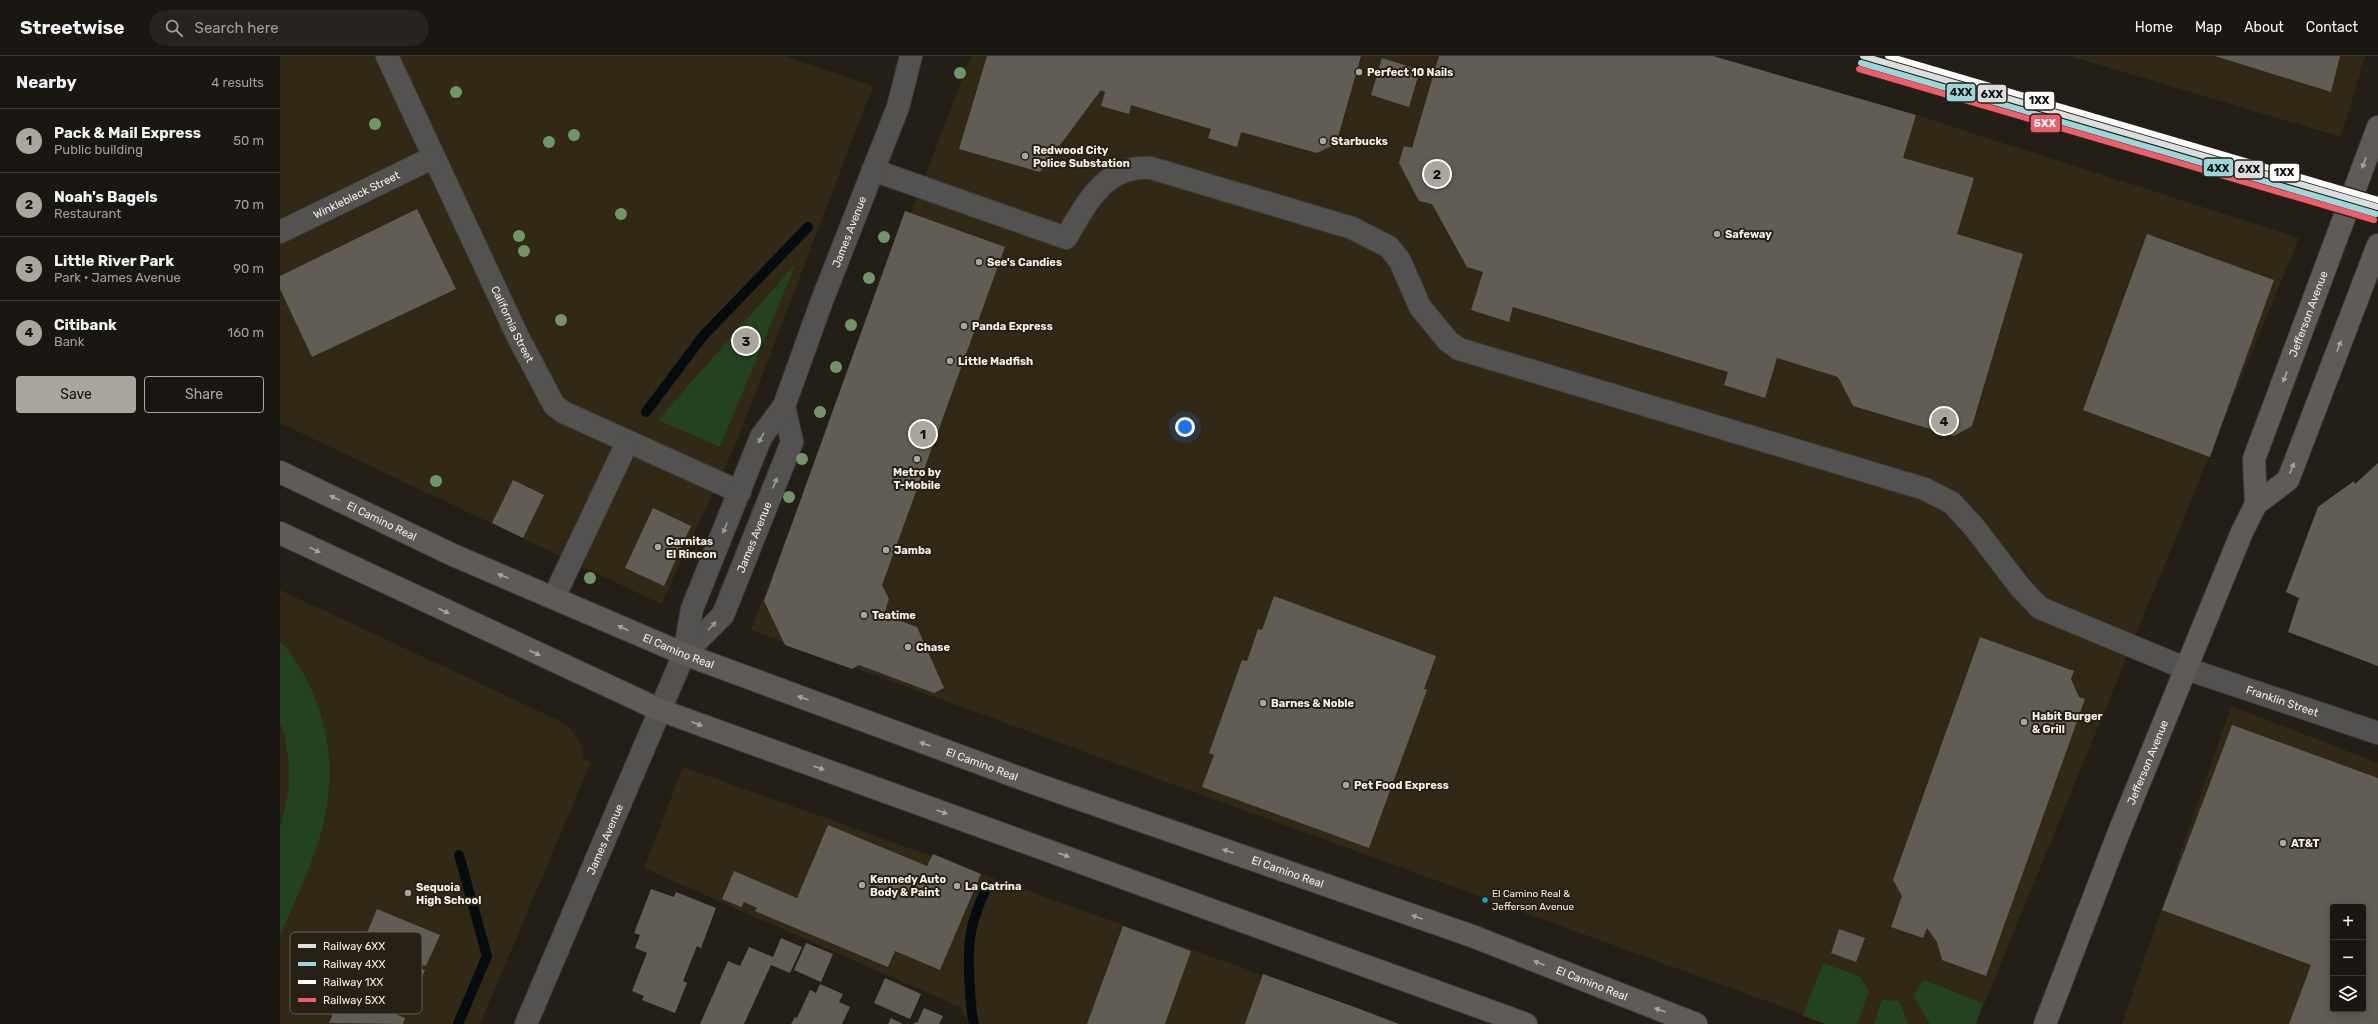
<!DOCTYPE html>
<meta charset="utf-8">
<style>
body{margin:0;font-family:Rubik,sans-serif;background:#272420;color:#f1f3f6}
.controls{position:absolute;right:12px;bottom:12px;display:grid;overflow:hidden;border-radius:4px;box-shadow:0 2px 10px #0003}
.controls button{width:36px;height:36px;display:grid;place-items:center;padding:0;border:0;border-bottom:1px solid #383632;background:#1a1712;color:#f1f3f6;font:20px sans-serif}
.you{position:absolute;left:905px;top:371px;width:14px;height:14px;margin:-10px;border:3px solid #fff;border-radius:50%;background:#1a73e8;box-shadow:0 0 0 6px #1a73e833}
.badge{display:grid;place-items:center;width:26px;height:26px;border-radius:50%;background:#aaa69e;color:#111;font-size:13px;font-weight:700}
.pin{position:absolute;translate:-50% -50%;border:2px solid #fff;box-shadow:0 1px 4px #0006}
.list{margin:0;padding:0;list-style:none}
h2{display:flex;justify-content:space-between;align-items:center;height:52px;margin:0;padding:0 16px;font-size:17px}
h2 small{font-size:13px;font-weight:400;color:#9f9f9f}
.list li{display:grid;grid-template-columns:26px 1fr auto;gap:12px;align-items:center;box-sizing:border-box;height:64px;padding:0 16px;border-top:1px solid #383632}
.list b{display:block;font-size:15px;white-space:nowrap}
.list p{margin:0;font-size:13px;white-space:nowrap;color:#9f9f9f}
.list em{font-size:13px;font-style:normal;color:#9f9f9f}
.actions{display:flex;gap:8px;padding:12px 16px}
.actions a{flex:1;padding:9px 0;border:1px solid #aaa69e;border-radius:4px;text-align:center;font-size:14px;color:#aaa69e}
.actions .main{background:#aaa69e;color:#111}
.icon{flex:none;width:22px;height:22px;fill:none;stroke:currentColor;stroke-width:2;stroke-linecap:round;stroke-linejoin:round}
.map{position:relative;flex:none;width:2098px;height:968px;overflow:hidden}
header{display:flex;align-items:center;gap:24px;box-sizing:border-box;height:56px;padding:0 20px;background:#1a1712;border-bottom:1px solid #383632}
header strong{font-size:19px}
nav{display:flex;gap:22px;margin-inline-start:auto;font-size:14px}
.search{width:280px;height:36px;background:#272420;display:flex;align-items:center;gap:10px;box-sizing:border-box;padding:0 14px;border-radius:22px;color:#9f9f9f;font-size:15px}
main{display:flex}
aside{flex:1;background:#1a1712}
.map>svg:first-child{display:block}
.built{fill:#312816;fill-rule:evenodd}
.green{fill:#23421e}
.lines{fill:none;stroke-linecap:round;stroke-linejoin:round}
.stream{stroke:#040c0f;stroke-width:10}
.building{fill:#615c56;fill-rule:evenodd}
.minor-casing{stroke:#3f3b36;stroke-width:24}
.major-casing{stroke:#3f3b36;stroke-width:24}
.minor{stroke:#545250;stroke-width:22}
.major{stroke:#5f5b58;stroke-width:22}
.rail-1-casing{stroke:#272014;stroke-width:9}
.rail-2-casing{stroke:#272014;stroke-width:9}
.rail-3-casing{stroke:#272014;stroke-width:9}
.rail-4-casing{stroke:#272014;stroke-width:9}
.rail-1{stroke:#dcddde;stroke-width:6}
.rail-2{stroke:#99d7dc;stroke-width:6}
.rail-3{stroke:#fff;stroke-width:6}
.rail-4{stroke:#ee5e6a;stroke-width:6}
.tree{fill:#6f9666}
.oneway{fill:#a9a49f}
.oneway2{fill:#9c9894}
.poi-dot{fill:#aaa69e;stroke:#272014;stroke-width:1.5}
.bus-dot{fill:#00a9ce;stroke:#272014;stroke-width:1.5}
.labels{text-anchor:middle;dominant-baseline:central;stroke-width:4;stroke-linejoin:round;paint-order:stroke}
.bus-label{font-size:10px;fill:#f3eee6;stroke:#272014;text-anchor:start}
.poi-label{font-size:11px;font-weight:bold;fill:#f3eee6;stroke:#272014;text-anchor:start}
.street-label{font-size:11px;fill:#f3eee6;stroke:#272014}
.key{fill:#272014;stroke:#645e53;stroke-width:1}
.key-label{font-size:11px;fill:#f3eee6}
.line-badge{stroke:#272014;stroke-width:1.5}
.badge-label{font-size:11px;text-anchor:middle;font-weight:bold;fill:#fff}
.pale-badge-label{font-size:11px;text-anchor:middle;font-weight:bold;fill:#111}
</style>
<header>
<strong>Streetwise</strong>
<div class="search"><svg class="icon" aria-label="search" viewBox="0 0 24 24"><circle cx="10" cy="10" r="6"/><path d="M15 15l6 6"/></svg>Search here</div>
<nav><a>Home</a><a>Map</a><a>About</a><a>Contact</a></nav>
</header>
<main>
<aside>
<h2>Nearby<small>4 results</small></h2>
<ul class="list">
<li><span class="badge">1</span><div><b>Pack &amp; Mail Express</b><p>Public building</p></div><em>50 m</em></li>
<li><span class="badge">2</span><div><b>Noah's Bagels</b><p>Restaurant</p></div><em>70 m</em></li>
<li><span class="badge">3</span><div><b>Little River Park</b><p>Park · James Avenue</p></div><em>90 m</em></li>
<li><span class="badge">4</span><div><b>Citibank</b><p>Bank</p></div><em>160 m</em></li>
</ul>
<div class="actions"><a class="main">Save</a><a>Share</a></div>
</aside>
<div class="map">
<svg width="2098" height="968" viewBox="0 0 2098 968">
<rect width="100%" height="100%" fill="#231f18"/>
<g class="built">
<polygon points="0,0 504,0 593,30 457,385 381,548 0,367"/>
<polygon points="691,0 1433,0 1636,59 2019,182 1696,968 1549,968 471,574"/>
<polygon points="1790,0 2085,0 2061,81"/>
<polygon points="0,534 280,665 292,674 301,688 304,703 311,706 200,968 0,968"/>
<path d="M1951,650L2098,707V968H1842ZM2053,851H2083V953H2053Z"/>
<polygon points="403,711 1119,968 688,968 680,951 364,812"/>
</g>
<g class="green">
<polygon points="516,207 440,391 378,364"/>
<path d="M0,585C18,604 32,631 40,656C67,742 33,803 0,880V772L9,734V708L5,682L0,666Z"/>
<polygon points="1543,907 1579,920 1589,935 1577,968 1545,968 1523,960"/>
<polygon points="1645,924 1703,947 1696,968 1650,968 1633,939"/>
<polygon points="1602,944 1619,945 1628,968 1594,968"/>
</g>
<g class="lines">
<g class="stream">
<polyline points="366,356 423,280 528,171"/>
<polyline points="178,968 207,900 179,799"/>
<path d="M694,968C691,957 691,945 690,934C687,890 688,869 708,829"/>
</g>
</g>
<g class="building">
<polygon points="707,0 1081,0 1056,88 1037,97 961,76 957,91 928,82 931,73 851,49 849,58 821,50 825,36 821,34 760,116 679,93"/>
<polygon points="1159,0 1433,0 1636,59 1623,102 1694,122 1677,178 1743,198 1692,370 1674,380 1573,350 1558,321 1497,302 1485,342 1444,329 1448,316 1233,251 1229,266 1191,254 1203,216 1187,211 1152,148 1139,145 1119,107 1124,90 1132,92"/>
<polygon points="1935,0 2060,0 2051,36"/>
<polygon points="1102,2 1140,14 1129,51 1091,39"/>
<polygon points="137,153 176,233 32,301 0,233 0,220"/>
<polygon points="625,155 725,191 602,529 609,543 604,559 637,571 664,632 654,637 579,609 572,613 505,589 484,545"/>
<polygon points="1867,178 1994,224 1930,401 1803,354"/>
<polygon points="2098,407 2098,610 2008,576 2019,542 2006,536 2038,451 2074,425 2075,428"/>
<polygon points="233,424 264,439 243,482 212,467"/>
<polygon points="373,452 411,470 384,530 345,512"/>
<polygon points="994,540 1156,600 1144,633 1147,634 1089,792 922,731 934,699 929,697 962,604 967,605 978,573 982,574"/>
<polygon points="1700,581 1794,615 1791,623 1799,641 1805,643 1706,920 1662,904 1657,886 1647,872 1643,882 1611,871 1622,840 1613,824"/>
<path d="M1952,669L2098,722V968H2009L2031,909L1882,854ZM2053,851H2083V953H2053Z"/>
<polygon points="548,769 647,810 653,798 701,818 660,914 615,895 608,911 475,855 477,852 464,846 461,851 442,843 454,815 517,842"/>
<polygon points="371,833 394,841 396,836 436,852 421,892 417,890 403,925 407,927 395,957 362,944 364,940 352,935 367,897 355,892 360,879 354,877"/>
<polygon points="97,853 160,879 146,910 84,884"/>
<polygon points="843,870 911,895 885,968 807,968"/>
<polygon points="1559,873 1585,882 1576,906 1551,897"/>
<polygon points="501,882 522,891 510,917 491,909 464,968 420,968 448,905 460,910 469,891 493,901"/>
<polygon points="526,887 553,898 541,926 514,914"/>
<polygon points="82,888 145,914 132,945 69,919"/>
<polygon points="983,918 1077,952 1119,968 965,968"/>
<polygon points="605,922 641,938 630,963 594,947"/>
<polygon points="540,928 563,938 559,946 570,951 562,968 511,968 515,961 517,962 530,934 536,937"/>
<polygon points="62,936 125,962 123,968 49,967"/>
<polygon points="644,952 663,960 659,968 634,968 635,966 637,967"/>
<polygon points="611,962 623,968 608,968"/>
</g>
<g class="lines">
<defs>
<g id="minor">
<path id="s1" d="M107,0L238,281L274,349L283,356L460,436"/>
<path id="s2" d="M593,114L786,182C806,148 825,108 871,112L1072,172L1109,191L1120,205L1140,251L1168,285L1179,293L1645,433L1672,447L1694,471L1740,531L1760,552L1907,613L2098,677"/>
<path id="s3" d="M0,176L154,101"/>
<polyline points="274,541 347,387"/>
<path id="s4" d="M404,598L443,559L512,386L504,350"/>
<path id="s5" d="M246,968L404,598L412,553L481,381L504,350L543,242L618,51L631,0"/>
</g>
<g id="major">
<path id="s6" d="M0,416L173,499L404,598L756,728L1192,880L1416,968"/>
<path id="s7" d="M1976,448L1974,403L2098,71"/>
<polyline points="0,477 380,654 1246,968"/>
<path id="s8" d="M1765,968L1839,776L1962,476L1976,448L2008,424L2098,189"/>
</g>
</defs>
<use href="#minor" class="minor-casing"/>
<use href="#major" class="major-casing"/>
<use href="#minor" class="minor"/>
<use href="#major" class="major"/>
<defs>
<polyline id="rail-1" points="1583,0 2098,151"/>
<polyline id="rail-2" points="1581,7 2096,158"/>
<polyline id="rail-3" points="1608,0 2098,144"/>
<polyline id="rail-4" points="1579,13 2094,164"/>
</defs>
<use href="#rail-1" class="rail-1-casing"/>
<use href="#rail-2" class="rail-2-casing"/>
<use href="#rail-3" class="rail-3-casing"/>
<use href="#rail-4" class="rail-4-casing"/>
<use href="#rail-1" class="rail-1"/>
<use href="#rail-2" class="rail-2"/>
<use href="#rail-3" class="rail-3"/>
<use href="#rail-4" class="rail-4"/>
</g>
<g class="tree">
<circle cx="680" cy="17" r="6"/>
<circle cx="176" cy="36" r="6"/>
<circle cx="95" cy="68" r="6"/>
<circle cx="294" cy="79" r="6"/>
<circle cx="269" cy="86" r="6"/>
<circle cx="341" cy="158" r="6"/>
<circle cx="239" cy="180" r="6"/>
<circle cx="604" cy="181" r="6"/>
<circle cx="244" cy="195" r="6"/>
<circle cx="589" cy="222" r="6"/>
<circle cx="281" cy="264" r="6"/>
<circle cx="571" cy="269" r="6"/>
<circle cx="556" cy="311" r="6"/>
<circle cx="540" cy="356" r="6"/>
<circle cx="522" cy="403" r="6"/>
<circle cx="156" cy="425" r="6"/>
<circle cx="509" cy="441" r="6"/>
<circle cx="310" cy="522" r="6"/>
</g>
<defs><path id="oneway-solid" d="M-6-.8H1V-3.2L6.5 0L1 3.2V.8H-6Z"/></defs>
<g class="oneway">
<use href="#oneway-solid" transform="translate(2084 107) rotate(110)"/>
<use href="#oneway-solid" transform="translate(2059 290) rotate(-69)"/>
<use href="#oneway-solid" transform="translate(2005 321) rotate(110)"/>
<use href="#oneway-solid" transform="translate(2012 412) rotate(-69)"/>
<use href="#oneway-solid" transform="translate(55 442) rotate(-154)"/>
<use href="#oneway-solid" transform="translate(35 494) rotate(26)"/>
<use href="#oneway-solid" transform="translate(223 520) rotate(-157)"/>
<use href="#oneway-solid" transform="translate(164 555) rotate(25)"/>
<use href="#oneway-solid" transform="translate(343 572) rotate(-156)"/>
<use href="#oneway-solid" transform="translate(255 597) rotate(25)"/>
<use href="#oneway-solid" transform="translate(523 642) rotate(-160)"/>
<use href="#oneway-solid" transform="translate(417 668) rotate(21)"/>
<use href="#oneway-solid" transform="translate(645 688) rotate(-160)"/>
<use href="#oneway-solid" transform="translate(539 712) rotate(20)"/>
<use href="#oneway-solid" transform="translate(662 756) rotate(20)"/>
<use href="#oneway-solid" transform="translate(948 795) rotate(-161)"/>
<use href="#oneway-solid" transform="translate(784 799) rotate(20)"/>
<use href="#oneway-solid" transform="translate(1137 861) rotate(-161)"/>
<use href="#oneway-solid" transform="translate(1259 907) rotate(-158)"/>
<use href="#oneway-solid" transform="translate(1380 954) rotate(-160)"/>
</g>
<g class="oneway2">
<use href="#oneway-solid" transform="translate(481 382) rotate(119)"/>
<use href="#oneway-solid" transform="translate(495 427) rotate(-68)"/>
<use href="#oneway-solid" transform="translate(445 472) rotate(112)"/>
<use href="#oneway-solid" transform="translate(432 570) rotate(-46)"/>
</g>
<g class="poi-dot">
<circle cx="1079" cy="16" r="4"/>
<circle cx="1043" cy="85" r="4"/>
<circle cx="745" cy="100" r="4"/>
<circle cx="1437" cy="178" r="4"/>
<circle cx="699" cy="206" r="4"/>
<circle cx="684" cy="270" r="4"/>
<circle cx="670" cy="305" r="4"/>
<circle cx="637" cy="403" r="4"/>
<circle cx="378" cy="491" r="4"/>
<circle cx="606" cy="494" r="4"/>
<circle cx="584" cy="559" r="4"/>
<circle cx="628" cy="591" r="4"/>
<circle cx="983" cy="647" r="4"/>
<circle cx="1744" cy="666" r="4"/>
<circle cx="1066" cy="729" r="4"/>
<circle cx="2003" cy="787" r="4"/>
<circle cx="582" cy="829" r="4"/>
<circle cx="677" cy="830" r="4"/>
<circle cx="128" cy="837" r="4"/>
</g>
<circle class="bus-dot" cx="1205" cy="844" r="3.5"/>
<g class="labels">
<g class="bus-label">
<text x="1212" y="838">El Camino Real &amp;<tspan x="1212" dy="13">Jefferson Avenue</tspan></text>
</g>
<g class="poi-label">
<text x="1087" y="16">Perfect 10 Nails</text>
<text x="1051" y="85">Starbucks</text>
<text x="753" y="94">Redwood City<tspan x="753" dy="13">Police Substation</tspan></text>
<text x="1445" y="178">Safeway</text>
<text x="707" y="206">See's Candies</text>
<text x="692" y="270">Panda Express</text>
<text x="678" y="305">Little Madfish</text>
<text x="637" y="416" text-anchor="middle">Metro by<tspan x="637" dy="13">T-Mobile</tspan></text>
<text x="386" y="485">Carnitas<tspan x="386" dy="13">El Rincon</tspan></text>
<text x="614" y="494">Jamba</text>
<text x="592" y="559">Teatime</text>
<text x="636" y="591">Chase</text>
<text x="991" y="647">Barnes &amp; Noble</text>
<text x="1752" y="660">Habit Burger<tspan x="1752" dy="13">&amp; Grill</tspan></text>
<text x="1074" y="729">Pet Food Express</text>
<text x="2011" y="787">AT&amp;T</text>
<text x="590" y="823">Kennedy Auto<tspan x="590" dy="13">Body &amp; Paint</tspan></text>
<text x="685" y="830">La Catrina</text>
<text x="136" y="831">Sequoia<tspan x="136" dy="13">High School</tspan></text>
</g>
<g class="street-label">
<text stroke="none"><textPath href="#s3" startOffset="85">Winklebleck Street</textPath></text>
<text stroke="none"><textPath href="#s5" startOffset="858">James Avenue</textPath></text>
<text stroke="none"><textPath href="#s7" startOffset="200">Jefferson Avenue</textPath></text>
<text stroke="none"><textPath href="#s1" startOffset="296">California Street</textPath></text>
<text stroke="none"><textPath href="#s6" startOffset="113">El Camino Real</textPath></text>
<text stroke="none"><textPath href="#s4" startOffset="139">James Avenue</textPath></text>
<text stroke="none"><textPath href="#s6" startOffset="437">El Camino Real</textPath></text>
<text stroke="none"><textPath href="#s2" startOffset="1613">Franklin Street</textPath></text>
<text stroke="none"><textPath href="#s8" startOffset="281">Jefferson Avenue</textPath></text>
<text stroke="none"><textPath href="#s6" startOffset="761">El Camino Real</textPath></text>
<text stroke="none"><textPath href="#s5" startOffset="201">James Avenue</textPath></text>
<text stroke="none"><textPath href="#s6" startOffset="1085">El Camino Real</textPath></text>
<text stroke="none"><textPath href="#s6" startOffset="1409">El Camino Real</textPath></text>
</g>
</g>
<rect x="10" y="876" width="132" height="82" rx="6" class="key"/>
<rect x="18" y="888" width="18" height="4" fill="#dcddde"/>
<rect x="18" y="906" width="18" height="4" fill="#99d7dc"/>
<rect x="18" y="924" width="18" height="4" fill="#fff"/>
<rect x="18" y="942" width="18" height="4" fill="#ee5e6a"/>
<g class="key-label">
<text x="43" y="894">Railway 6XX</text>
<text x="43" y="912">Railway 4XX</text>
<text x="43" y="930">Railway 1XX</text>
<text x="43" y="948">Railway 5XX</text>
</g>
<g class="line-badge">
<rect x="1666" y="27" width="30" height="19" rx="4" fill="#99d7dc"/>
<rect x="1697" y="28" width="30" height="19" rx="4" fill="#dcddde"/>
<rect x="1744" y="35" width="31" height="19" rx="4" fill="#fff"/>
<rect x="1750" y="58" width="31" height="19" rx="4" fill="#ee5e6a"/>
<rect x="1923" y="102" width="31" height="19" rx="4" fill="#99d7dc"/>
<rect x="1954" y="104" width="30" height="19" rx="4" fill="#dcddde"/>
<rect x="1989" y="107" width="31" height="19" rx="4" fill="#fff"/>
</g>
<g class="badge-label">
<text x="1765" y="71">5XX</text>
</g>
<g class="pale-badge-label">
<text x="1681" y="40">4XX</text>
<text x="1712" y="42">6XX</text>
<text x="1759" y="48">1XX</text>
<text x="1938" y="116">4XX</text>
<text x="1969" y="117">6XX</text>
<text x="2004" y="120">1XX</text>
</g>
</svg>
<div class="controls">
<button>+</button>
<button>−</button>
<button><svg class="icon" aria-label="layers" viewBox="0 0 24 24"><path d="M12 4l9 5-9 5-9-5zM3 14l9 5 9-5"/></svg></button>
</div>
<div class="you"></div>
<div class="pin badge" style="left:643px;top:378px">1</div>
<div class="pin badge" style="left:1157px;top:118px">2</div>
<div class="pin badge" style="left:466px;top:285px">3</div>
<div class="pin badge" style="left:1664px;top:365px">4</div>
</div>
</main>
